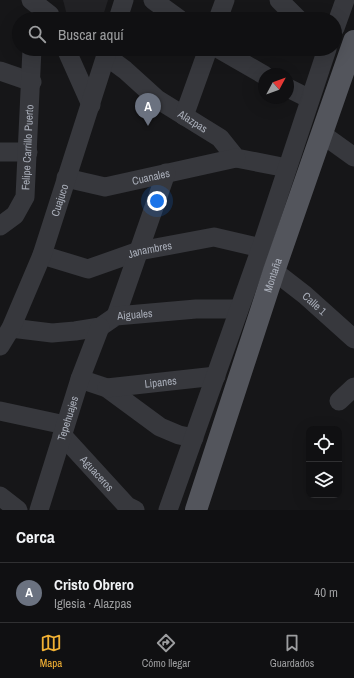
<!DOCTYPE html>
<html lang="es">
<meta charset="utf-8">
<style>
body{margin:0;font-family:"Archivo Narrow",sans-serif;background:#1e1e20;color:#f1f3f6}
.controls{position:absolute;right:12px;bottom:12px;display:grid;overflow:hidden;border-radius:8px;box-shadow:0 4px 16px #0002}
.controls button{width:36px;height:36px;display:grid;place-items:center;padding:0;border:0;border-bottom:1px solid #303032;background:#101012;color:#f1f3f6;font:20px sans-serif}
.compass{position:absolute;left:258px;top:68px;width:36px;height:36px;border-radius:50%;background:#101012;box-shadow:0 4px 16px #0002;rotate:49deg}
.you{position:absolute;left:157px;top:201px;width:14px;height:14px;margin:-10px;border:3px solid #fff;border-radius:50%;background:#1a73e8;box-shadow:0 0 0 6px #1a73e833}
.badge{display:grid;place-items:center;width:26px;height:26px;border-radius:50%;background:#f2b134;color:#fff;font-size:13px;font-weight:700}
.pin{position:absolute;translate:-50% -33px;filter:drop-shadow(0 1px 2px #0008)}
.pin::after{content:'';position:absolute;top:21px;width:14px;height:12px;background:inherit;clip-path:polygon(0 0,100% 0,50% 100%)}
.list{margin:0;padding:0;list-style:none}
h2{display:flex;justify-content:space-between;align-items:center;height:52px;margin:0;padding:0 16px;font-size:17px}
h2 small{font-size:13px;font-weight:400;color:#9c9d9f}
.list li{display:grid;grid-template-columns:26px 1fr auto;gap:12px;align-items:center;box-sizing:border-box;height:60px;padding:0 16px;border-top:1px solid #303032}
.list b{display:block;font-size:15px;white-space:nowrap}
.list p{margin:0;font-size:13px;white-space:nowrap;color:#9c9d9f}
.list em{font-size:13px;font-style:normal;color:#9c9d9f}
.icon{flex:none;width:22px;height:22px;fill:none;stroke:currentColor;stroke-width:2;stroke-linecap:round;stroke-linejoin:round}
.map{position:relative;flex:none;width:354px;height:510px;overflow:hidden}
.search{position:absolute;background:#101012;box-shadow:0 4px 16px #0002;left:12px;right:12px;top:12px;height:44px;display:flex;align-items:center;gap:10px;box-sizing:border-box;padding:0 14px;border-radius:22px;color:#9c9d9f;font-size:15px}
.sheet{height:112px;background:#101012}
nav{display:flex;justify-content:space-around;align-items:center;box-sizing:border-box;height:56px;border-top:1px solid #303032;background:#101012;font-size:11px;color:#9c9d9f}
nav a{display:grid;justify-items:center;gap:2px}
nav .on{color:#f2b134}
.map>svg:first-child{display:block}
.built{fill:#222225}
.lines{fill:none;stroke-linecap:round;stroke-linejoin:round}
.minor{stroke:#37383d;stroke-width:19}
.major{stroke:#53555c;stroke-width:22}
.labels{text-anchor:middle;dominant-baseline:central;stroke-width:4;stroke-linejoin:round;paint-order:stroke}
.street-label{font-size:11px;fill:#a8adb8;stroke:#111113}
</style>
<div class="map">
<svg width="354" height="510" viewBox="0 0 354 510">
<rect width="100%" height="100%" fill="#161618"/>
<polygon class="built" points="63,0 108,0 102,19 68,19"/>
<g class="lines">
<g class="minor">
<polyline points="31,0 50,15"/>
<polyline points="153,0 179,19"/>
<polyline points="279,0 298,19"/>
<polyline points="118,19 124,0"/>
<polyline points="218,19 225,0"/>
<polyline points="335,28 345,0"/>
<polyline points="66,49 91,105"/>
<polyline points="219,49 264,75"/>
<path id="s1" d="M106,56L125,70L157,99L220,138L236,158L287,168"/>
<polyline points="0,71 32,82"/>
<polyline points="288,88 310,99"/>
<polyline points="184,116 208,49"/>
<polyline points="322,134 354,157"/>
<polyline points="0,152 28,152"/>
<path id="s2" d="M66,178L105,187L236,158"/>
<path id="s3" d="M0,226L15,215L25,197L32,49"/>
<path id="s4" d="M42,255L88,269L139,251L214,237L261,248"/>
<path id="s5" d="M274,271L305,295L354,339"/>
<polyline points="116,316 166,173"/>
<path id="s6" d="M11,328L52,333L75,331L100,327L116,316L196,309H239"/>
<path id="s7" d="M0,346L11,328L42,255L108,49"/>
<polyline points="80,379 107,388 160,427 179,435 194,438"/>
<path id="s8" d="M107,388L216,376"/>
<polyline points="339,401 354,387"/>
<polyline points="0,411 65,425"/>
<path id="s9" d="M62,435L127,506L135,510"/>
<polyline points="0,496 18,510"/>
<path id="s10" d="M39,510L80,379L100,327"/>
<polyline points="168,510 261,248 327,49"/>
</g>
<path class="major" id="s11" d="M196,510L274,271L354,41"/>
</g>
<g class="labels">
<g class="street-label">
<text stroke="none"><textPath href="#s1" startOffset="109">Alazpas</textPath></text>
<text stroke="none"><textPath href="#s3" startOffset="89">Felipe Carrillo Puerto</textPath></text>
<text stroke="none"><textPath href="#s2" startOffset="87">Cuanales</textPath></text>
<text stroke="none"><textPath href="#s7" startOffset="158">Cuajuco</textPath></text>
<text stroke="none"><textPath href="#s4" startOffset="113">Janambres</textPath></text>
<text stroke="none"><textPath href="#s11" startOffset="247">Montaña</textPath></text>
<text stroke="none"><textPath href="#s5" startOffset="52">Calle 1</textPath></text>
<text stroke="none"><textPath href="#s6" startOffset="128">Aiguales</textPath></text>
<text stroke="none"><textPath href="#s8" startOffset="54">Lipanes</textPath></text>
<text stroke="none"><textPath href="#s10" startOffset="96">Tepehuajes</textPath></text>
<text stroke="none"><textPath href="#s9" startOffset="52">Aguaceros</textPath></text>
</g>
</g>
</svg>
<div class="controls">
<button><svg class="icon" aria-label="locate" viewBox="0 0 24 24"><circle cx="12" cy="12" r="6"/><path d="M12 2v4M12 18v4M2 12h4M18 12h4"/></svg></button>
<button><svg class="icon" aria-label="layers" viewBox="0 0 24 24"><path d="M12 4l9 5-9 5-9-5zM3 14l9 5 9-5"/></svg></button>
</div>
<svg class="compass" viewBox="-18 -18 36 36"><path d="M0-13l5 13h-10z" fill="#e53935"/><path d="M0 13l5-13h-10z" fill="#9c9d9f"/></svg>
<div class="you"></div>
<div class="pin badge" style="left:148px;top:126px;background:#6b7280">A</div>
<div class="search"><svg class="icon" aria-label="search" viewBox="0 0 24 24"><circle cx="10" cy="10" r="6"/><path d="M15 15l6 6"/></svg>Buscar aquí</div>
</div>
<section class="sheet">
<h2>Cerca<small></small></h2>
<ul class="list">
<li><span class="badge" style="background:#6b7280">A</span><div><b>Cristo Obrero</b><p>Iglesia · Alazpas</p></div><em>40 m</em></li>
</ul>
</section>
<nav>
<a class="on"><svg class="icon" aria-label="map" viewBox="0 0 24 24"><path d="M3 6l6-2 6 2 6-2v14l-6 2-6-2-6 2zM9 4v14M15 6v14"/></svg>Mapa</a>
<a><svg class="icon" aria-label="directions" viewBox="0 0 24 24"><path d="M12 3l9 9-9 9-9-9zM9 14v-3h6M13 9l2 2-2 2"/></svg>Cómo llegar</a>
<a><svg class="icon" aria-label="saved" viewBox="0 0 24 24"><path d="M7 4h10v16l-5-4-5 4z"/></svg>Guardados</a>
</nav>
